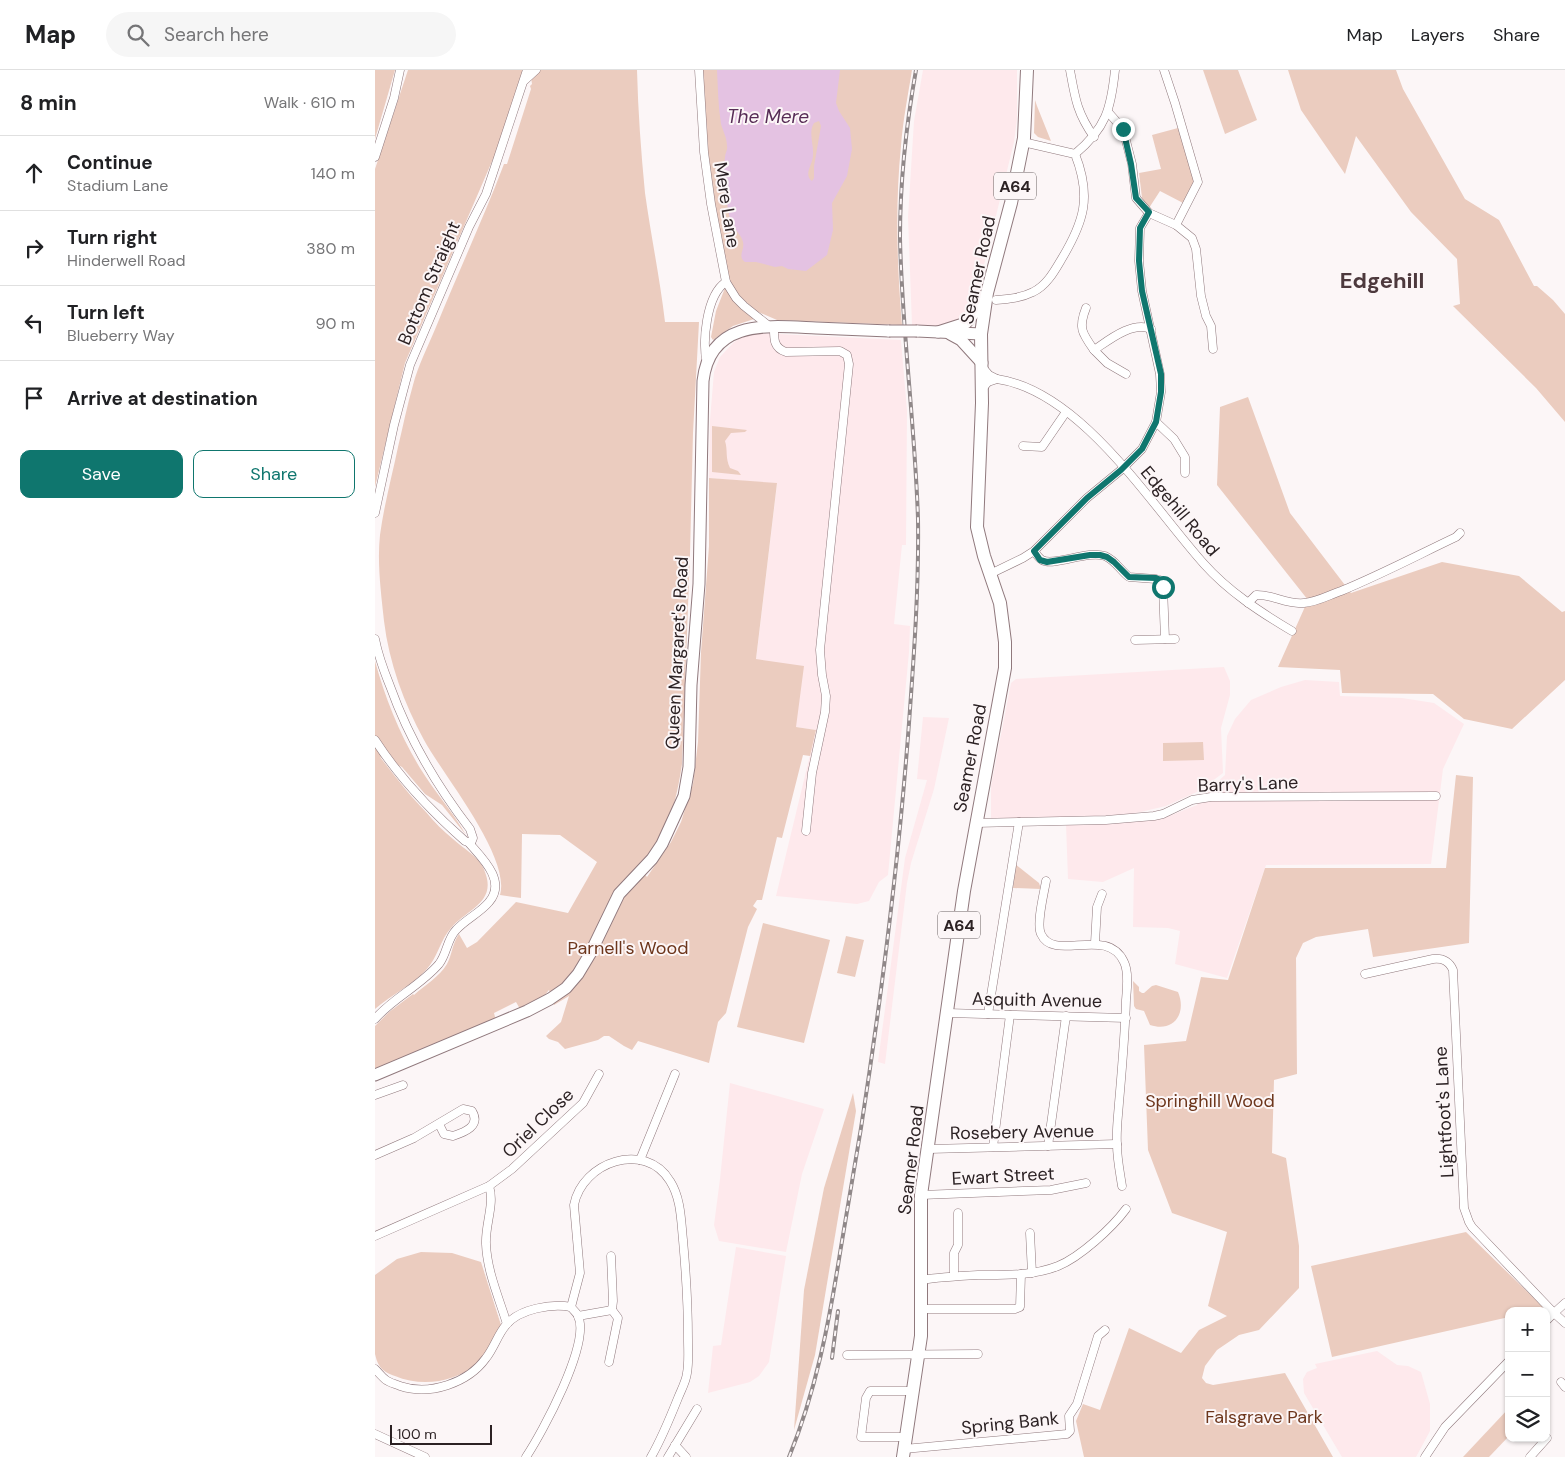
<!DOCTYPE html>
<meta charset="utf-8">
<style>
body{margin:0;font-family:"DM Sans",sans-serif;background:#f6f6f6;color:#202124}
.controls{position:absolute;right:15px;bottom:15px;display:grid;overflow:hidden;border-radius:10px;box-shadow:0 1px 4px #0004}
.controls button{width:45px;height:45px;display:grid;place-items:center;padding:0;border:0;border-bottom:1px solid #e0e0e0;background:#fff;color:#202124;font:25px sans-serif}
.scale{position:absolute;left:15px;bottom:12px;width:102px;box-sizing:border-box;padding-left:5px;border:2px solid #2c2224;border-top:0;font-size:14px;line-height:18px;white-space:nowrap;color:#2c2224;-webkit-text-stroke:4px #fcf6f7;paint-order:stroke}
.stop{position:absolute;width:15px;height:15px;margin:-11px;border:4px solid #0f766e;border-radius:50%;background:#fff}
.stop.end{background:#0f766e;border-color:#fff;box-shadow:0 1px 5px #0008}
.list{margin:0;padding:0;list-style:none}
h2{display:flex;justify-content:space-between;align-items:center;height:65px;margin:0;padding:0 20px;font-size:21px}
h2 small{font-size:16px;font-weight:400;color:#757577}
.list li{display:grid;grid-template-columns:32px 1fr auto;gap:15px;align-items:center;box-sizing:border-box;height:75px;padding:0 20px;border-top:1px solid #e0e0e0}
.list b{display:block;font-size:19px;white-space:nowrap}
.list p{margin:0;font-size:16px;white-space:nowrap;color:#757577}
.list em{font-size:16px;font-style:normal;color:#757577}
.actions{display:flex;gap:10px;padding:15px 20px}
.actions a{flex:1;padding:11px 0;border:1px solid #0f766e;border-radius:10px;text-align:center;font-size:18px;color:#0f766e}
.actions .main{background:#0f766e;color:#fff}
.icon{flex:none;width:28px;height:28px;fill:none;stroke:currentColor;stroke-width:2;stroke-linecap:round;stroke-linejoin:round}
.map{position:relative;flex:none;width:1190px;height:1387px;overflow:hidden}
header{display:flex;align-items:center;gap:30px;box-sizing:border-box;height:70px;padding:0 25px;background:#fff;border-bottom:1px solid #e0e0e0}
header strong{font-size:24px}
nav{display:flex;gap:28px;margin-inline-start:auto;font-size:18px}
.search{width:350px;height:45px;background:#f6f6f6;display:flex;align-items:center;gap:12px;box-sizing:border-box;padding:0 18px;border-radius:28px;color:#757577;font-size:19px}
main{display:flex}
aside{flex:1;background:#fff}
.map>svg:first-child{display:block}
.built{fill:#fee9ec}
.green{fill:#ebccbf}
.water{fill:#e4c2e2;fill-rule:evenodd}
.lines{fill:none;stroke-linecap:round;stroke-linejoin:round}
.minor-casing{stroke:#90797d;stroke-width:9}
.secondary-casing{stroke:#90797d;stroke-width:13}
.trunk-casing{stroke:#90797d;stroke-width:14}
.minor{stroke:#fff;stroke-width:8}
.secondary{stroke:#fff;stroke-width:11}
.trunk{stroke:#fff;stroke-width:12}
.rail-casing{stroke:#908889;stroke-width:4}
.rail{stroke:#fcf6f7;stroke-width:2;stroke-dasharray:5.5;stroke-linecap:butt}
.secondary-bridge-casing{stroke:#90797d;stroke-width:13;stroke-linecap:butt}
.secondary-bridge{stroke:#fff;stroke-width:11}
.route{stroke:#0f766e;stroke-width:6}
.labels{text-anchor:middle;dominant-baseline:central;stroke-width:4;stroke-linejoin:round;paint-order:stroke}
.shield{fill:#fcf6f7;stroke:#6a6263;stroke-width:1}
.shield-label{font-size:16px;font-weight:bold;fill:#2c2224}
.street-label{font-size:18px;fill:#2c2224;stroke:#fcf6f7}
.park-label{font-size:18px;fill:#6d361c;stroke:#fcf6f7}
.water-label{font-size:19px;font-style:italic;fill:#572c56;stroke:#fcf6f7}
.district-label{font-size:22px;font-weight:bold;fill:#4d393d;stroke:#fcf6f7}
</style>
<header>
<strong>Map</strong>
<div class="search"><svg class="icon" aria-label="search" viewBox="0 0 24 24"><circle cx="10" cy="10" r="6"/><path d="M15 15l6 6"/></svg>Search here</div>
<nav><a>Map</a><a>Layers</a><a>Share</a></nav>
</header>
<main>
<aside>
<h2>8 min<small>Walk · 610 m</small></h2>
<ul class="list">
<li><svg class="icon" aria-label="ahead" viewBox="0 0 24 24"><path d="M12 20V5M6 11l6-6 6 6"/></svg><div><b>Continue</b><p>Stadium Lane</p></div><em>140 m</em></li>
<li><svg class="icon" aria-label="right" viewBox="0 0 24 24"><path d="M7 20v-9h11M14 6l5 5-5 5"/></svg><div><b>Turn right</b><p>Hinderwell Road</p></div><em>380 m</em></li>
<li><svg class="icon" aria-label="left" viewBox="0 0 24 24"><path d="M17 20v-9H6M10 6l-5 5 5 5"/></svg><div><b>Turn left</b><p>Blueberry Way</p></div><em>90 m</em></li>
<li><svg class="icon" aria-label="arrive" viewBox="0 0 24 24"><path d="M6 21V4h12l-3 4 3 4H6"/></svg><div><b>Arrive at destination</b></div></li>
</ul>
<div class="actions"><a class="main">Save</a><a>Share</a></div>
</aside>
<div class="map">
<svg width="1190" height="1387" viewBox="0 0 1190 1387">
<rect width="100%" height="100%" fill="#fcf6f7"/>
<g class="built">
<polygon points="548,0 642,0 642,49 639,72 599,236 590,247 567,257 537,255 533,147 539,51"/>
<polygon points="383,263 526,270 532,341 531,475 527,475 519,554 535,556 534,582 513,805 504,812 494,831 482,834 401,826 441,660 421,657 381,590 402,414 334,408 335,350 339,302 345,287 358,273 366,267"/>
<polygon points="849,597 855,611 855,625 846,658 848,703 824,721 791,736 757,744 686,748 616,749 616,716 636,613 641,609"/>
<polygon points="930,610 964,612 965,626 1027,628 1059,633 1089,654 1068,699 1056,794 891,795 852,908 800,894 805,861 793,858 758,857 759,798 728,812 693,809 691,754 759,751 794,746 822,735 831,722 850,705 852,666 860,649 876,630 906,617"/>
<polygon points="548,647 574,648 559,719 536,793 532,813 510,994 503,992 530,788 552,710 542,709"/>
<polygon points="355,1013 449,1039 427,1104 411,1182 344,1171 339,1155 345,1109"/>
<polygon points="361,1177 411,1186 394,1292 384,1306 375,1312 333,1323 338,1276 346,1275"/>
<polygon points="1002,1281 1022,1295 1033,1296 1046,1302 1055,1334 1055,1361 1041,1387 967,1387 929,1323 928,1309 932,1302 942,1298 940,1294"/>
</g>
<g class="green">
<polygon points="0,0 20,0 0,69"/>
<polygon points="33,0 149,0 121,89 118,89 30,293 0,417 0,99"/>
<path d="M155,0H262C263,41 266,82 270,123C276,166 285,209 290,252H324L318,363L315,484L307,694C303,721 297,749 283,773C278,782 270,790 264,798L272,807L296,772L306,752L318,714L323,672L326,582L334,476V408L402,413L381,589L429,596L421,657L441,660L435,686L428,685L407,768L402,767L387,830H382L378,836L382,839L373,857L351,943L343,952L334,993L263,971L257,980L249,976L234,966H229L223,970L190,979L183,972L174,969L171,966L186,952L194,926L179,935L174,920L169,926L145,939L141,932L119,943L120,947L124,948L0,1001V956L14,942L38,924L39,925C49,916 65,906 72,894C77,885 77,874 84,864L92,878L102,872L141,832L193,843L222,792L185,765L147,764L146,828L125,825C136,787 68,705 49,670C29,633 14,593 9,551C6,523 2,493 5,465C9,435 17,406 23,377C28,356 32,336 38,315C43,296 53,276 61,257C83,203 108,149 129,94H132L156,19L155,16L157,14Z"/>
<path d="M326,0H537C533,25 528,50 526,76C520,136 522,195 527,255L402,250L381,241L361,223L353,206L345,175L332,89Z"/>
<polygon points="828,0 863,0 882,50 850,64"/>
<polygon points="913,0 1021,0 1028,19 1090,129 1124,150 1159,216 1162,216 1178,230 1190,244 1190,352 1161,318 1078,236 1085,234 1082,189 1036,142 981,66 970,104 926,40"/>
<polygon points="660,30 662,36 676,71 663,67 659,63"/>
<polygon points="803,58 820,113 810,134 785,121 774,138 767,128 764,103 786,99 777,65"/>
<polygon points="350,218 379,249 358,256 338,270 336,267 341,241"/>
<polygon points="873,327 915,443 976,523 1067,492 1144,506 1187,542 1190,541 1190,610 1137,659 1089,649 1058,624 967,623 965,600 903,597 933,530 842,415 845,337"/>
<path d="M337,356L372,360L370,362L356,363L350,371C353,380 350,388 355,398L363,401L366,405L337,402Z"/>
<path d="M0,591C10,628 25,665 45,698C59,721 78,742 91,765L67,735L50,724L27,697L5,687C20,706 34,725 51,742C59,752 68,761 78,769C90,780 107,788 111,805C120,833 91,840 76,858C65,870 63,887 51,900C36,916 16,925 0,939Z"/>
<polygon points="828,672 829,690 788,691 788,673"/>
<polygon points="1081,705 1098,707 1094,873 998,887 993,859 941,867 928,873 921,888 922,1004 899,1010 897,1083 911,1088 924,1176 924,1218 884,1260 864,1265 842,1280 830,1296 827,1308 831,1313 838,1315 910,1303 958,1387 709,1387 701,1351 708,1334 725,1340 754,1258 806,1283 824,1260 852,1246 833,1236 852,1162 797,1143 773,1080 769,975 811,971 826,907 853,910 890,798 1071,798"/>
<polygon points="640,794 664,813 666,819 638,818"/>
<polygon points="388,853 455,870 429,973 362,957"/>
<polygon points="471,866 489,870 480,907 462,903"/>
<path d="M758,911L764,917V921L767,923H769L777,916L781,915L803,922C812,943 799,963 775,955L769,941L761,939L759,936Z"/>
<polygon points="478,1023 481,1041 440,1285 419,1360 429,1220 449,1118"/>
<polygon points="1091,1162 1170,1239 1134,1241 1134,1247 957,1287 936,1196"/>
<path d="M46,1182L77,1183L106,1192L126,1255C119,1269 113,1283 101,1294C79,1313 46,1317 20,1306C14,1304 7,1301 4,1295C2,1292 1,1288 0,1284V1205L22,1189Z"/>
<polygon points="1134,1338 1134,1366 1114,1387 1088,1387"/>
</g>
<path class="water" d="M342,0H465L461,33L464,41L475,58L477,79L472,106L457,133L458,160L452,185L431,201L413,199L407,196L400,197L381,192H370C362,186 370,180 368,172C366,163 357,158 355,149C351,130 347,106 350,87C350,83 353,80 352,76C352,68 348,61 346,54C343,36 343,18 342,0ZM444,51L446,56L439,96V108L437,111C428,104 438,95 438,85C439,75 433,62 439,53Z"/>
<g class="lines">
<defs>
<g id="minor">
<polyline points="324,0 329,82 336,134 351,212 361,228 369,236 394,256"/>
<path d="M695,0C700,28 702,43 719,67"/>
<polyline points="789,0 800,33 823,112 801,155"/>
<polyline points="150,10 161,0"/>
<polyline points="733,42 748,59 757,94 761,128 774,143 801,155 817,168 821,179 826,226 831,246 836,256 838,279"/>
<path d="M700,84C731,58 736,39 740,0"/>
<polyline points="0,87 19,28 25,0"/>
<path d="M621,230C634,229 646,228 658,222C671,216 679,202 686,190C709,152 717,127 700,84L648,72"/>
<path d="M711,238C703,258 707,263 719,280"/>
<path d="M399,256C399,268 398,278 411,282L465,281L472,285L474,294L445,580L447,605L451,626L450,642L437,703L431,761"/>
<path d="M332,294C327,272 331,225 351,212"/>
<path d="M751,304L732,293L719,280C734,270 757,251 776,259"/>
<path d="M622,309C706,321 776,435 829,494C853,521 885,542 917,561"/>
<polyline points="607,319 613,312 622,309 614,305 608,298"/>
<polyline points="781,352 799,369 810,387 810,403"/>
<polyline points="648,376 667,377 691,342"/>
<polyline points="0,443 19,355 35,295 94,157 111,124 152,0"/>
<path d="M659,481C661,484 664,488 667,490C679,497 712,480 730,486C740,490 746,501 754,507L781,509L785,510L788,517L790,569"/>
<polyline points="615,504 648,488 659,481 712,428 746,400 767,379 781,352 786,322 785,304 767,221 764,191 765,158 774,143"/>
<path d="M873,533L881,525C897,524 912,535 929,533C942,532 954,525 966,521C1005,505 1043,485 1081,467L1085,463"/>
<path d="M0,569C3,585 9,601 15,616C34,669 61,715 95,759L98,768L96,773L90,771C57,742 24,707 0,670"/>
<polyline points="760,570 800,569"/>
<polyline points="601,753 731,750 779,746 788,744 817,730 836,727 1061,726"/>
<path d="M671,811C669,823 661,854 666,864C679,893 732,855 749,892C754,902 752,919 751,930C750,965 747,999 744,1033C743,1047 741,1061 742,1075C742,1088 745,1103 747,1116"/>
<polyline points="720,873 722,837 727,824"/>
<path d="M990,904L1058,889C1068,888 1074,891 1078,900L1089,1138L1094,1152L1097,1157L1179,1243L1190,1233"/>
<polyline points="573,943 751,948"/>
<polyline points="613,944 644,752"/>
<path d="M0,949C18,928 45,916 64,894C72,884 72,869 81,860C91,849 105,843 114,832C132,811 107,788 94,773"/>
<polyline points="0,1025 28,1015"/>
<polyline points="673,1076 691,946"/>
<polyline points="618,1077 635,945"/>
<polyline points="554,1079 742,1074"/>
<path d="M0,1085L39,1068L88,1039L97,1041C106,1056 90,1062 78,1066L69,1064L64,1054"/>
<polyline points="265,1090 300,1004"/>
<path d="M114,1116C120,1134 110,1154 111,1174C112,1201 124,1228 132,1254"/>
<polyline points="546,1125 676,1120 711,1113"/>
<polyline points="655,1163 657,1203"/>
<polyline points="0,1166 114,1116 137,1099 208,1033 224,1004"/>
<polyline points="236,1186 238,1231 237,1240"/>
<polyline points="579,1206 579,1183 583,1175 583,1143"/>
<path d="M546,1210C565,1207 584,1206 603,1205C630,1205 658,1206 683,1196C705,1187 737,1158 751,1139"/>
<path d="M196,1237L205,1203L199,1135C207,1092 270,1070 295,1111C306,1128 306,1150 308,1170C311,1203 313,1236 313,1269C313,1280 314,1292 312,1303C311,1312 306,1320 303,1328C295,1348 287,1368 276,1387"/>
<polyline points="546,1239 640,1239 645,1237 646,1204"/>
<polyline points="203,1246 237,1240 243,1248 234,1292"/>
<polyline points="1171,1251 1179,1243 1190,1253"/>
<polyline points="472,1285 603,1284"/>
<path d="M0,1299C4,1303 7,1307 11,1310C15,1313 21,1314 25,1316C55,1326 93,1313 111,1288C119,1278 123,1264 131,1255C144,1239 177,1233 196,1237"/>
<polyline points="1186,1312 1190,1317"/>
<polyline points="0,1364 50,1387"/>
<polyline points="531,1367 486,1367 491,1328 495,1321 538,1321"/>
<polyline points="300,1375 311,1387"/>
<polyline points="529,1379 692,1364 695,1361 694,1346 702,1334 723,1266 730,1260"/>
<path d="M151,1387C167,1363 216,1273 203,1246C202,1243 198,1240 196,1237"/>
<polyline points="293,1387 322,1339"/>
<polyline points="1050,1387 1070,1357 1134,1291"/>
<polyline points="1155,1387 1172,1368"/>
</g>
<g id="secondary">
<polyline points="542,261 606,264"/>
<polyline points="563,262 591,253 600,242 612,223"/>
<polyline points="575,264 586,270 607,293"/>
<path d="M0,1005L152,941L175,929L191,918L203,904L215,884L244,824L277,789L287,774L309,726L314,697L316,615L324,514L328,311C335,248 395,256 441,258C466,259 490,260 514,261"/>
</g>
<polyline id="trunk" points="528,1387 546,1266 546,1125 589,821 630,598 630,572 625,533 609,486 602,457 607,333 606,264 612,223 636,133 649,68 652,0"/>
</defs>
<use href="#minor" class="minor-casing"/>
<use href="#secondary" class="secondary-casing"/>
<use href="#trunk" class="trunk-casing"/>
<use href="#minor" class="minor"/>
<use href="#secondary" class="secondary"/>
<use href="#trunk" class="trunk"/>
<defs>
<g id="rail">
<polyline points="457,1288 463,1241"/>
<path d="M414,1387C441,1321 454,1253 465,1183C472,1141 479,1100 486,1058C507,923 524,789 534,653C539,585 544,517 543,449C540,355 527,262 525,168C525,111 531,56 541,0"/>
</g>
</defs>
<use href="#rail" class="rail-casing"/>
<use href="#rail" class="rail"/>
<defs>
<polyline id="secondary-bridge" points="514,261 542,261"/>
</defs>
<use href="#secondary-bridge" class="secondary-bridge-casing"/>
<use href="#secondary-bridge" class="secondary-bridge"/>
</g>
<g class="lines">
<polyline class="route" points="748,59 756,94 761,128 774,142 765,158 764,191 767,221 786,304 786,322 781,352 767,379 746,400 712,428 659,481 665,490 672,492 715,485 725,485 732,487 739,492 754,507 781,508 785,510 788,517"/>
</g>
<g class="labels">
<g class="shield">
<rect x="619" y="102.5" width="42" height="27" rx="4"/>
<rect x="563" y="841.5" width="42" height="27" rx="4"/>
</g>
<g class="shield-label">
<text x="640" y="116">A64</text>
<text x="584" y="855">A64</text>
</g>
<g class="street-label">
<text transform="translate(352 135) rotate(81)">Mere Lane</text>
<text transform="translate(603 200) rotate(-78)">Seamer Road</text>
<text transform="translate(54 213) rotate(-67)">Bottom Straight</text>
<text transform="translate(805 441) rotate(50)">Edgehill Road</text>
<text transform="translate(302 583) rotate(-87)">Queen Margaret's Road</text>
<text transform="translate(595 688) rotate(-79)">Seamer Road</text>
<text transform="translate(873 714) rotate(-2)">Barry's Lane</text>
<text transform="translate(662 930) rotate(1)">Asquith Avenue</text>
<text transform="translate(1069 1042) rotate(-93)">Lightfoot's Lane</text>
<text transform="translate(163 1053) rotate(-44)">Oriel Close</text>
<text transform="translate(647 1062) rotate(-1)">Rosebery Avenue</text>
<text transform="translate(536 1090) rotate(-83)">Seamer Road</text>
<text transform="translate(628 1106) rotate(-3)">Ewart Street</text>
<text transform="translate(635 1353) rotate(-6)">Spring Bank</text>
</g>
<g class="park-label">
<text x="253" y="878">Parnell's Wood</text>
<text x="835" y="1031">Springhill Wood</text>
<text x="889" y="1347">Falsgrave Park</text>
</g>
<g class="water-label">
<text x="393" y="46">The Mere</text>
</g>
<g class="district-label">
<text x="1007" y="210">Edgehill</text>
</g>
</g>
</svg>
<div class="controls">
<button>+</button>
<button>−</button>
<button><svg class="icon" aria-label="layers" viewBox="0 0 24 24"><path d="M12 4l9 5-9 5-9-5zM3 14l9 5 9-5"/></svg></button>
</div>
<div class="scale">100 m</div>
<div class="stop" style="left:788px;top:517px"></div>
<div class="stop end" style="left:748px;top:59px"></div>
</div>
</main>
